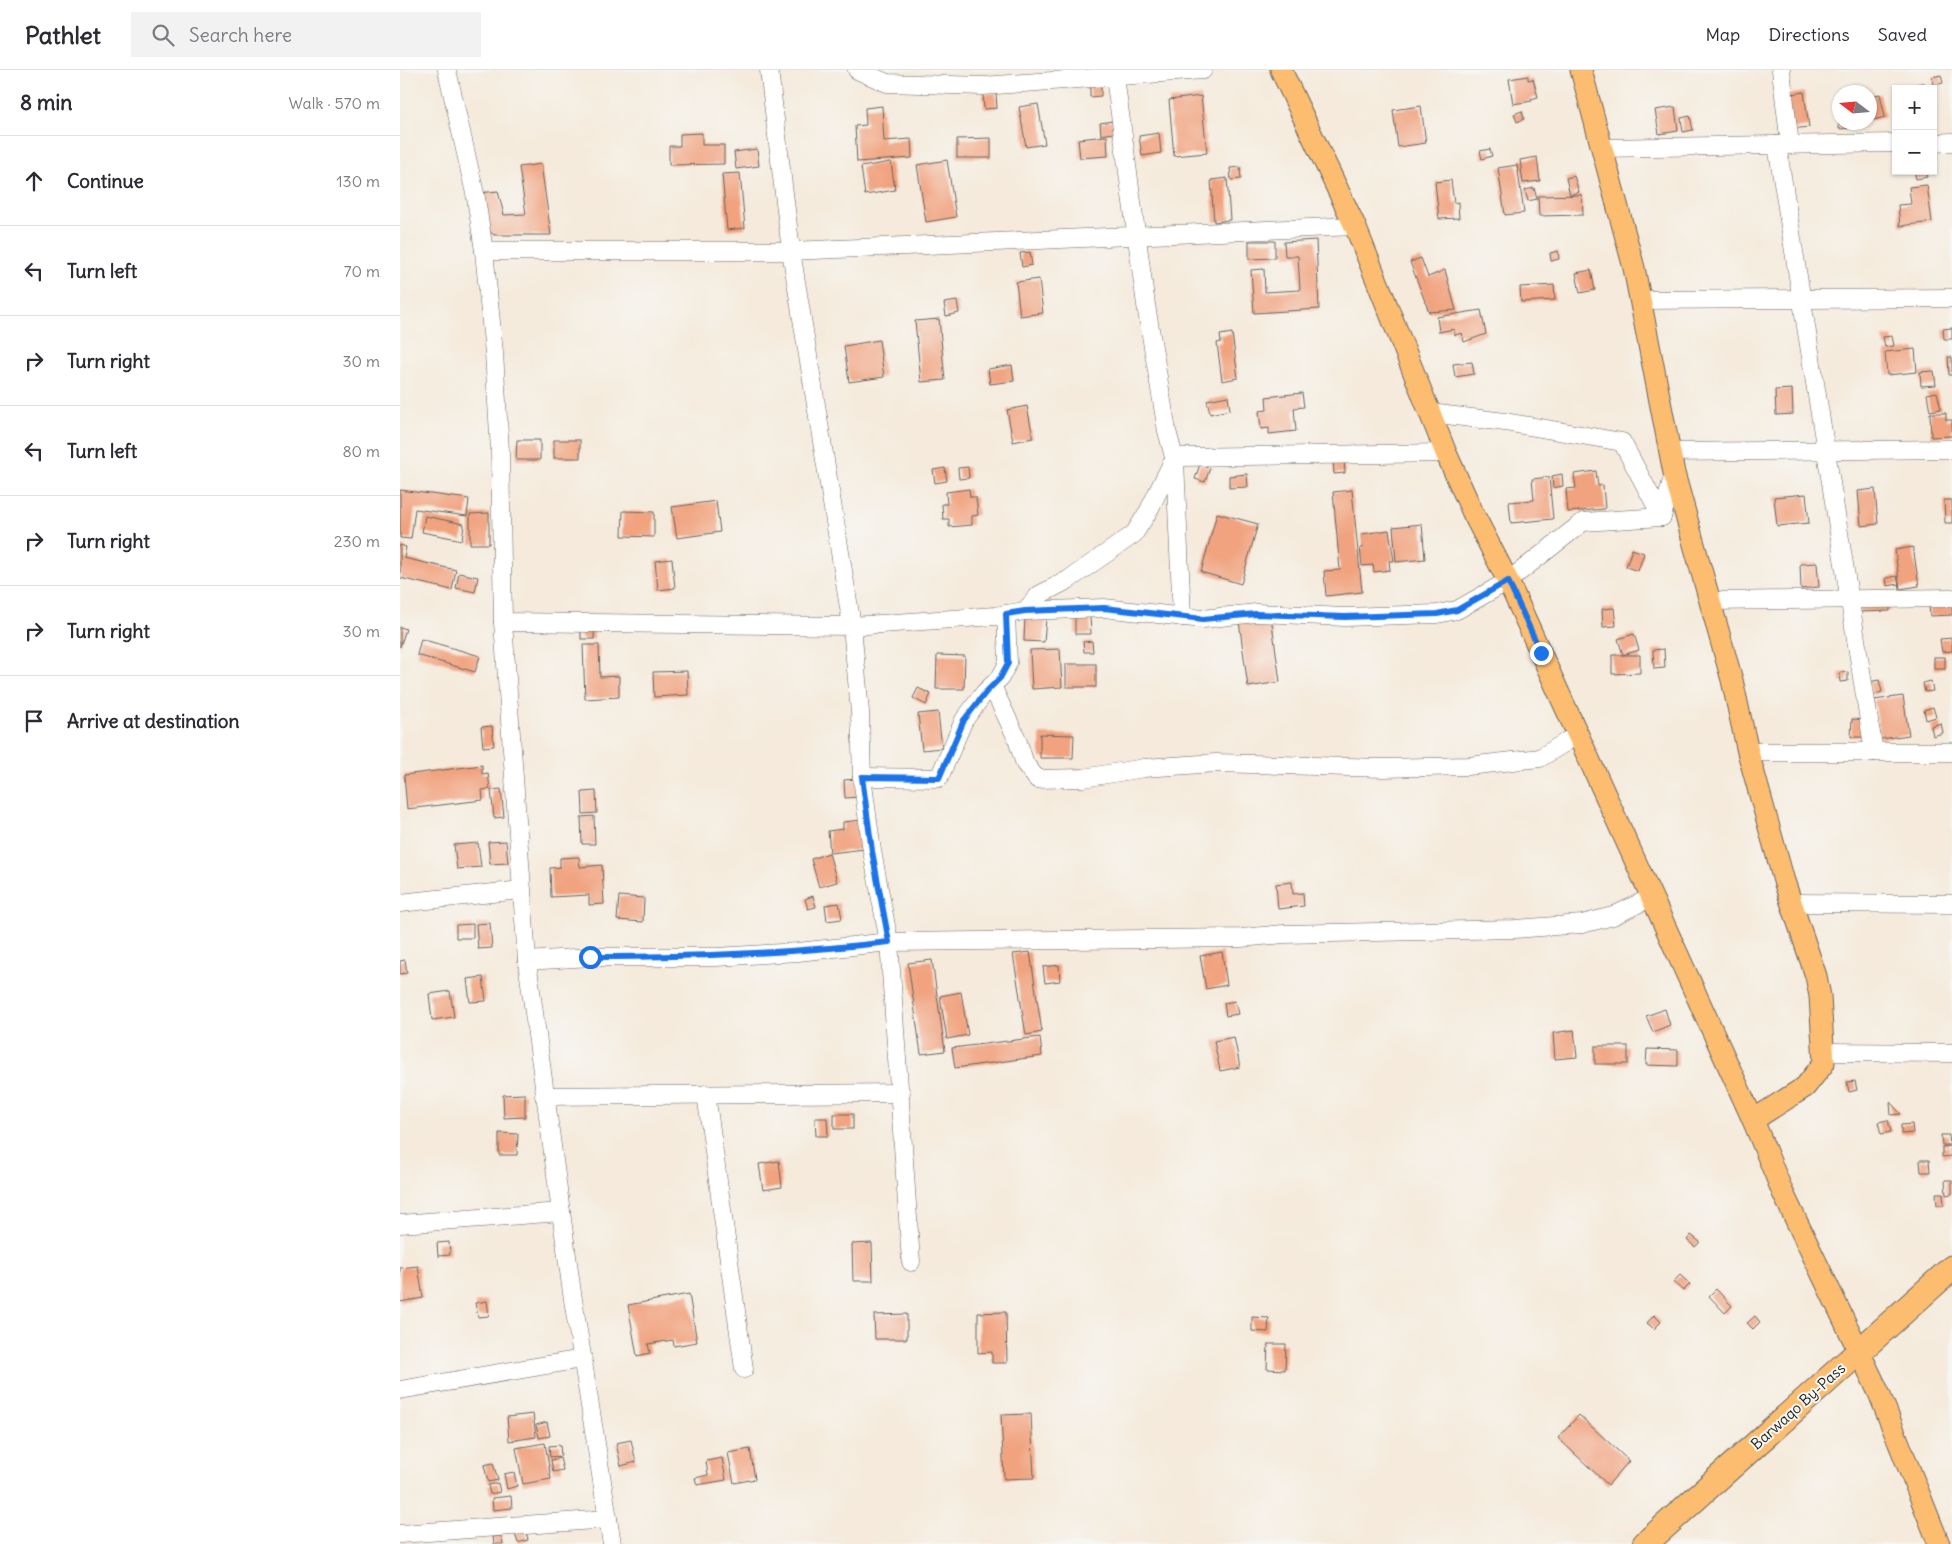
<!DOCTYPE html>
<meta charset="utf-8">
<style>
body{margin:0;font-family:Delius,sans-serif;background:#f2f2f3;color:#2b2b33}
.controls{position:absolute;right:15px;top:15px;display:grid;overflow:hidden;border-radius:0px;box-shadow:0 1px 4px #0004}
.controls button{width:45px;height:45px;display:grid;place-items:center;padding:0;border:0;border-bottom:1px solid #e1e1e2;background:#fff;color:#2b2b33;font:25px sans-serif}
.compass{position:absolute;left:1432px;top:15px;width:45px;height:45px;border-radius:50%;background:#fff;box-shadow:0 1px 4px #0004;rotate:286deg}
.stop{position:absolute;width:15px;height:15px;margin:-11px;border:4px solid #1a73e8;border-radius:50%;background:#fff}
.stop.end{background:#1a73e8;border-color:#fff;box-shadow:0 1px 5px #0008}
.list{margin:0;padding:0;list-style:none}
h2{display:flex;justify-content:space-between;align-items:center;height:65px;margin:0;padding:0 20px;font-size:21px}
h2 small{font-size:16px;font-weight:400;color:#7c7c81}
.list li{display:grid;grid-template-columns:32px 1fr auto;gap:15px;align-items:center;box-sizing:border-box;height:90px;padding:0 20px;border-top:1px solid #e1e1e2}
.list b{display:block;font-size:19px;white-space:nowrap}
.list em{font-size:16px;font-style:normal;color:#7c7c81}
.icon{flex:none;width:28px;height:28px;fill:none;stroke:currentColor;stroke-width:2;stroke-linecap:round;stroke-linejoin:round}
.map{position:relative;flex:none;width:1552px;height:1474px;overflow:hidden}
header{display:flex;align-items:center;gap:30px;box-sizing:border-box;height:70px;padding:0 25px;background:#fff;border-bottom:1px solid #e1e1e2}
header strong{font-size:24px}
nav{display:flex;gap:28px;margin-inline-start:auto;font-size:18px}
.search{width:350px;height:45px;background:#f2f2f3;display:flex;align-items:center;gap:12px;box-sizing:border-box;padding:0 18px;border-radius:0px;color:#7c7c81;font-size:19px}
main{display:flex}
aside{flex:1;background:#fff}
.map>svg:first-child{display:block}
.building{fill:#f1a27e}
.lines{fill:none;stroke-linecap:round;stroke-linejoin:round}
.minor-casing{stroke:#68645f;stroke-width:19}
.major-casing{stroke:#68645f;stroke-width:23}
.highway-casing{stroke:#68645f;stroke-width:27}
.minor{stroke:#fff;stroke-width:18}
.major{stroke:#fcbd6f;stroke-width:21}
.highway{stroke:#fcbd6f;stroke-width:25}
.route{stroke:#1a73e8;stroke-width:6}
.labels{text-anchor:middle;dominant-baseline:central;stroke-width:4;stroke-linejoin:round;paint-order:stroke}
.street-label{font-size:15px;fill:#1c1c1c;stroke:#f6f6f2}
</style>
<header>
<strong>Pathlet</strong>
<div class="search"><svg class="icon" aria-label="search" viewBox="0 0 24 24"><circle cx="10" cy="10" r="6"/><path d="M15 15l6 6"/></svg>Search here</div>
<nav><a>Map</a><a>Directions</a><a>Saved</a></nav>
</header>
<main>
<aside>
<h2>8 min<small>Walk · 570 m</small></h2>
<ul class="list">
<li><svg class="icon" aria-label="ahead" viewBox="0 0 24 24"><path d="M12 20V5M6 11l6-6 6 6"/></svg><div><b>Continue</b></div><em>130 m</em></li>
<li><svg class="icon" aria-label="left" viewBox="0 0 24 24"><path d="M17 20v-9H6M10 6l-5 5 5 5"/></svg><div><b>Turn left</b></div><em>70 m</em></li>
<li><svg class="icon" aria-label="right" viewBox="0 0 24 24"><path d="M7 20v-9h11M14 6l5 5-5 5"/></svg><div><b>Turn right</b></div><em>30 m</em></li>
<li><svg class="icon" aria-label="left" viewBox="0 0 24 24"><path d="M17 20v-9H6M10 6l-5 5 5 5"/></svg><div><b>Turn left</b></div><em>80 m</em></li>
<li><svg class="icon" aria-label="right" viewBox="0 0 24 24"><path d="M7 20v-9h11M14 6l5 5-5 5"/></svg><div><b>Turn right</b></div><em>230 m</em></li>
<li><svg class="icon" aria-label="right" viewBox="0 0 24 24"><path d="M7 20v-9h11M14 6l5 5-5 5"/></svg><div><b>Turn right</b></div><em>30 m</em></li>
<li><svg class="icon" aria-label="arrive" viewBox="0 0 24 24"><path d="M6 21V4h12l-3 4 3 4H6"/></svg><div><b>Arrive at destination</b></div></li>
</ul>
</aside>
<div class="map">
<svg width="1552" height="1474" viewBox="0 0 1552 1474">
<rect width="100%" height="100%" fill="#f6f6f2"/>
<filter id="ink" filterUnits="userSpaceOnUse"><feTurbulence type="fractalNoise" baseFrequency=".02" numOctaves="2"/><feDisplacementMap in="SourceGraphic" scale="10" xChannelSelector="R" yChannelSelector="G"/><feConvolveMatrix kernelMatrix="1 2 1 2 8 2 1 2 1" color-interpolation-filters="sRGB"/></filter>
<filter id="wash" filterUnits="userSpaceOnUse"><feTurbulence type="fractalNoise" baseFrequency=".0096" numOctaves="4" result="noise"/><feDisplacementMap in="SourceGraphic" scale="20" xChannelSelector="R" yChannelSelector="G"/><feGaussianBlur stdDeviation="1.12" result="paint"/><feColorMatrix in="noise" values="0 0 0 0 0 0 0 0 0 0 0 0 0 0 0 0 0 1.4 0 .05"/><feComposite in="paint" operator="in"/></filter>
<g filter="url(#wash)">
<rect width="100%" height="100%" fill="#f5eadb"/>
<g id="blocks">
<g class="building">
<polygon points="1541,5 1543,13 1534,15 1532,7"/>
<polygon points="1128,6 1128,10 1133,9 1138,27 1131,29 1132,31 1113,34 1109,9"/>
<polygon points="1524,13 1525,19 1509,19 1509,16"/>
<polygon points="690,14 701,14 701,26 690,27"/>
<polygon points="1404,22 1409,57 1391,59 1386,25"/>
<polygon points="596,23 597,38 584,39 583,24"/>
<polygon points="1480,24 1485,47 1470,51 1470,26"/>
<polygon points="801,26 807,83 774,86 769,30"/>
<polygon points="638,34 645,74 626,77 619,37"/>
<polygon points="482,36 484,71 511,69 512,88 457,92 455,56 466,55 465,38"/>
<polygon points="1021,36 1026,73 998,77 993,40"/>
<polygon points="1275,37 1278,61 1259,64 1255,40"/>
<polygon points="1122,41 1124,49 1117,52 1114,44"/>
<polygon points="1290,46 1293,60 1283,62 1281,48"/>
<polygon points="712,51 714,63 701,65 700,53"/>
<polygon points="1439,52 1454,52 1454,58 1439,59"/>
<polygon points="302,63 302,75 324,75 324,94 269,95 269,76 280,76 280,64"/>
<polygon points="759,63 761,83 742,86 739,66"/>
<polygon points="707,66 708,86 680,88 678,69"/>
<polygon points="591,68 591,88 557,88 557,69"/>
<polygon points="357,79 359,96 336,99 334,82"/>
<polygon points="1090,79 1092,86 1082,89 1080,81"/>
<polygon points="1137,87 1140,111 1123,113 1120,90"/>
<polygon points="547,90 556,147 526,152 517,95"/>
<polygon points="491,92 495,120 465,125 461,97"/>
<polygon points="141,94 151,165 94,165 85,158 79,123 98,121 104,145 126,144 119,97"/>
<polygon points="1117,95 1124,143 1105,145 1098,98"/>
<polygon points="840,97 841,109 831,110 830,98"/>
<polygon points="1514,101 1526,101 1527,107 1516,109"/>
<polygon points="340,103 345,158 327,160 322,104"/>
<polygon points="1174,106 1179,122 1170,125 1166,108"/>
<polygon points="827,108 830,150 814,152 811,110"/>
<polygon points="1051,110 1054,133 1058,132 1059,148 1039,149 1035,112"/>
<polygon points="1527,115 1532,152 1500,156 1498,135 1511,134 1509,117"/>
<polygon points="1134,118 1137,129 1128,131 1125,120"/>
<polygon points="1182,125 1183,145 1139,146 1138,126"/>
<polygon points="916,170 919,239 854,243 851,200 864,199 865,222 900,220 898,186 885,186 884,172"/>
<polygon points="849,171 875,171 875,188 849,189"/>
<polygon points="1158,181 1159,189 1151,191 1150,183"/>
<polygon points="630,182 632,195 622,197 620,183"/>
<polygon points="1021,188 1028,207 1045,200 1056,240 1029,242 1010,192"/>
<polygon points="1191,200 1195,220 1180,223 1176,203"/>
<polygon points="639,209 643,243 620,246 616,212"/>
<polygon points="1154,215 1155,230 1121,232 1120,217"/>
<polygon points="557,231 559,243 546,246 544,233"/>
<polygon points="1081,240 1086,264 1064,272 1062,263 1055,265 1054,259 1039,262 1037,247"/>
<polygon points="539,249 545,310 521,312 515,251"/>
<polygon points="1552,258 1552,269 1544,269 1543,259"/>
<polygon points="832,263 838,308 822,311 817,273 821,272 820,265"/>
<polygon points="1492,266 1494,276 1485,277 1483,267"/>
<polygon points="479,270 484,307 449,312 444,276"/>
<polygon points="1515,279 1517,302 1487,305 1485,282"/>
<polygon points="1548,287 1552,287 1552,305 1549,305"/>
<polygon points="1072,292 1074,304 1055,307 1053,294"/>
<polygon points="612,295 614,311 590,314 588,299"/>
<polygon points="1534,301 1536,315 1521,316 1520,302"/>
<polygon points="1392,319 1393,344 1376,345 1375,320"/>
<polygon points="1537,322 1541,339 1530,341 1527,324"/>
<polygon points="902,323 904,337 894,338 896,361 869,364 869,358 861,359 859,341 867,340 866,327"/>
<polygon points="828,326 830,340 810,344 807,330"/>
<polygon points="627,336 633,368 613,372 607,340"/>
<polygon points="1530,343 1546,343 1546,350 1552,350 1552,366 1531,367"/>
<polygon points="117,370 140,370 140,390 116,390"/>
<rect x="154" y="370" width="26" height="18"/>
<polygon points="944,389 945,403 934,404 933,390"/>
<polygon points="800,394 810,398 805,412 795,409"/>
<polygon points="568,397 569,408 559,409 558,398"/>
<polygon points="545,398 547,411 535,413 533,400"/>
<polygon points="1196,401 1198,416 1203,415 1205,439 1168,442 1166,419 1176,418 1174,404"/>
<polygon points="847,404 848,417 829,418 829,406"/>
<polygon points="1162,404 1163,416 1153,418 1152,406"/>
<polygon points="1149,407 1153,449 1111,453 1109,432 1134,430 1132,409"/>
<polygon points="569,419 570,427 576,427 578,445 572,446 572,455 549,457 549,449 543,449 542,434 547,434 546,422"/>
<polygon points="1475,419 1478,454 1461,456 1458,421"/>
<polygon points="0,420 69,429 67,446 15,439 11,469 0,468"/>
<polygon points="952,420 962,522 926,526 924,501 940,500 933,422"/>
<polygon points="1406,424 1409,453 1377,456 1374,427"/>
<polygon points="1544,430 1552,430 1552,453 1545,453"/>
<polygon points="316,431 320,462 277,468 272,437"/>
<polygon points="223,441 254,442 254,467 222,466"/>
<polygon points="89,443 89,474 70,474 70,444"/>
<polygon points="817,443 858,454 841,514 801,502"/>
<polygon points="25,446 64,454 62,470 22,462"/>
<polygon points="1022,454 1025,489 996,492 993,457"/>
<polygon points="989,460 994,491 989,491 990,500 974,502 973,495 962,496 960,478 963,478 962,464"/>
<polygon points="0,475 6,477 4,488 56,500 52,520 0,508"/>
<polygon points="1513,477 1519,516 1500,519 1495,480"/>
<polygon points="1232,479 1244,483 1238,501 1226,497"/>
<polygon points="272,489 275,518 258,520 255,491"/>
<polygon points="1417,493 1419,517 1401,519 1400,494"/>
<polygon points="59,503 78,507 75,522 56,518"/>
<polygon points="1497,506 1499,514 1487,516 1486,508"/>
<polygon points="1552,535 1552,545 1530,546 1529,536"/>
<polygon points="1490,536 1490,541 1460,542 1460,537"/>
<polygon points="1214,538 1216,556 1203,557 1202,539"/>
<polygon points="625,546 646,548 644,572 624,571"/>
<polygon points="690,546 691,564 675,564 675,547"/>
<polygon points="871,546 880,612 848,617 839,551"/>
<polygon points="0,557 6,559 0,577"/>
<rect x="181" y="557" width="13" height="12"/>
<polygon points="1234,564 1239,580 1223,585 1218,569"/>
<polygon points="1552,568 1552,581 1542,582 1540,569"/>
<polygon points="21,569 80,586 75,602 17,585"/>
<polygon points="692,571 693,582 684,582 683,572"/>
<polygon points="183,575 199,575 200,607 219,606 219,627 185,629"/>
<polygon points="660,579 662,617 632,619 630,580"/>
<polygon points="1264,579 1265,598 1254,599 1253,580"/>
<polygon points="537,585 565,586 564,619 536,619"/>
<polygon points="1212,585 1240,585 1240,603 1212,604"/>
<rect x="1534" y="587" width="11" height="12"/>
<rect x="666" y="594" width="30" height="23"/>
<polygon points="287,601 288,625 254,627 253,602"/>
<polygon points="1448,602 1448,611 1440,612 1439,603"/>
<polygon points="1479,610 1482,622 1472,625 1469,612"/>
<polygon points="1531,611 1533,621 1525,622 1523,613"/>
<polygon points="518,618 531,624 526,635 513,628"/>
<polygon points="1503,626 1509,665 1481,669 1474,630"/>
<polygon points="1533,637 1536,647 1526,650 1524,640"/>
<polygon points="538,642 542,678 522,680 518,644"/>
<polygon points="1452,649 1467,650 1466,667 1451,667"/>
<polygon points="1541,653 1543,663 1533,666 1531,656"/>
<polygon points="92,656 94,676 83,677 81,657"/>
<polygon points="640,664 674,665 673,688 640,688"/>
<polygon points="82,695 82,704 88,703 90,719 82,720 83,730 7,739 4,705"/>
<polygon points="457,709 458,727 445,728 444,710"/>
<polygon points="101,719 104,747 94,748 91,720"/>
<polygon points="196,721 197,743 183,744 182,722"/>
<polygon points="194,746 195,774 182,774 181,747"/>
<polygon points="462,750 465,779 430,783 428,761 443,759 443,752"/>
<polygon points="106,771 108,793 90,794 88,772"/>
<polygon points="78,773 81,797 57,799 54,775"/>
<polygon points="429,783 437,812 419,817 411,789"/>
<polygon points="179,787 180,797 202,795 204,834 189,835 189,825 151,827 150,798 160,797 160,788"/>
<polygon points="892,812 893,824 903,823 904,836 878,839 876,814"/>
<polygon points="219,826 244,828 243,852 217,850"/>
<polygon points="413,826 416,837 408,839 405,829"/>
<polygon points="439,833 442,849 427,851 425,835"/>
<polygon points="90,853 92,878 78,879 76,854"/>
<polygon points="73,854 73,868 56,868 56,855"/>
<polygon points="630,882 642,962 626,965 613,884"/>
<polygon points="822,882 827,915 806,919 800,886"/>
<polygon points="5,890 7,903 0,904 0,891"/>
<polygon points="532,890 545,981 521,984 508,893"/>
<polygon points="659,895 660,911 645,913 643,897"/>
<polygon points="83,907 86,931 70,932 67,909"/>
<polygon points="50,921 54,947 32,950 29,924"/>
<polygon points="561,922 568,965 547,969 540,926"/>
<polygon points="835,931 838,944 826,946 824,933"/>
<polygon points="1265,939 1270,955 1253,962 1246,946"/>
<polygon points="1174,960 1177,987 1155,989 1153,963"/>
<polygon points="640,967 642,986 555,998 552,978"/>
<polygon points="834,967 840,997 820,1001 814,971"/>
<rect x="1195" y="976" width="33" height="18"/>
<polygon points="1247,979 1278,980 1278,996 1246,995"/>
<polygon points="1455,1011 1457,1020 1449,1022 1447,1012"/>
<polygon points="125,1024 125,1047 104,1048 103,1025"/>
<polygon points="1490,1032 1501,1044 1491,1045"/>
<rect x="434" y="1044" width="19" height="15"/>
<polygon points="415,1048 427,1048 428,1066 416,1066"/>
<polygon points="1488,1050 1491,1062 1481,1064 1478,1052"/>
<polygon points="1512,1054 1513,1063 1501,1064 1501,1055"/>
<polygon points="99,1063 118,1064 117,1085 99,1085"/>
<polygon points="1541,1065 1549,1065 1550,1075 1542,1075"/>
<polygon points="1550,1076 1551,1086 1542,1087 1542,1077"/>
<polygon points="1520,1090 1529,1090 1530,1102 1521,1102"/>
<polygon points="379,1091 382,1117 363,1120 359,1094"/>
<polygon points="1545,1110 1552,1110 1552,1124 1546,1125"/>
<polygon points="1536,1123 1543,1123 1544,1135 1537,1135"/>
<polygon points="1291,1165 1300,1172 1295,1177 1287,1170"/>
<polygon points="49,1172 50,1185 38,1186 37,1173"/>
<polygon points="472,1173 473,1211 453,1211 452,1174"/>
<polygon points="18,1196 23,1228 0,1232 0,1198"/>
<polygon points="1280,1205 1290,1214 1283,1221 1273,1212"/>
<polygon points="1316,1219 1332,1236 1325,1243 1309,1226"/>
<polygon points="289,1224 297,1272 274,1276 273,1270 248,1274 250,1283 237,1286 228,1235"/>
<polygon points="87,1231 89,1246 78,1247 75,1233"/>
<polygon points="606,1242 607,1293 592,1293 592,1282 578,1283 578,1243"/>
<polygon points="507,1244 507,1269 475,1269 474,1245"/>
<polygon points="1254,1245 1261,1252 1254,1259 1247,1253"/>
<polygon points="1355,1246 1360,1252 1353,1259 1347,1253"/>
<polygon points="852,1247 869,1248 868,1262 852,1261"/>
<polygon points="868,1274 886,1274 885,1300 867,1299"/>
<polygon points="133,1344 136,1367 109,1371 107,1347"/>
<polygon points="631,1344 634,1408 604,1409 601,1345"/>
<polygon points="1179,1345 1229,1391 1208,1415 1158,1368"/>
<polygon points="147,1352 150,1366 139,1368 136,1355"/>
<polygon points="231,1370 236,1392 221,1396 216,1373"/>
<polygon points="145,1373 151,1409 123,1414 116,1378"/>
<polygon points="160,1375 161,1386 150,1387 149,1376"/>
<polygon points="350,1379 355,1409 334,1413 328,1383"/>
<polygon points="160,1388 163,1400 153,1402 151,1390"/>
<polygon points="322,1388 326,1410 297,1415 295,1408 308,1405 306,1391"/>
<polygon points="93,1393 98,1410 88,1412 84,1395"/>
<polygon points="114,1402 117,1416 107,1419 104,1404"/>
<polygon points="98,1413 100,1422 90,1424 88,1415"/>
<polygon points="111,1426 112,1438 93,1440 92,1428"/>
<polygon points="126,1461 128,1470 118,1473 115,1464"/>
<polygon points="101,1466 103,1474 94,1474 93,1467"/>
</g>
</g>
</g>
<g filter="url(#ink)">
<use href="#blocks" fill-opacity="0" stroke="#68645f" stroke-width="1"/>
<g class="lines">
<defs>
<g id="minor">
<polyline points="47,0 76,128 84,181 94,283 100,381 103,552 127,891 172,1223 212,1474"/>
<polyline points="369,0 391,181 955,156"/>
<polyline points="457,0 487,13 583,16 803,0"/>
<polyline points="1381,0 1390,75"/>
<polyline points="715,7 746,235 767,361 775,391 782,547"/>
<polyline points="1533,73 1552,72"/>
<polyline points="1377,75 1474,682"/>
<polyline points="1202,78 1496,73"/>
<polyline points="84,181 391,181 452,556 595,546 625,541 639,525 668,510 734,464 748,442 771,395 782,387 1046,383"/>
<polyline points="1240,230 1552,228"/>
<polyline points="1030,343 1105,352 1222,372 1262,447 1274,403"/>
<polyline points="1270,382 1552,379"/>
<polyline points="1311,531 1552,528"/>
<polyline points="625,541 704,538 803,549 856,543 945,547 1037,544 1057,540 1108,511 1183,452 1262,447"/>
<polyline points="103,552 452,556 460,642 462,707 472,781 489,872 511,1192"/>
<polyline points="592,616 617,669 625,694 637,709 683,708 744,698 816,693 983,698 1068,696 1140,688 1177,665"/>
<polyline points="1348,682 1552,682"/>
<polyline points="462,707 539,708 564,650 585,622 600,608 608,593 606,544"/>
<polyline points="0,833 121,820"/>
<polyline points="1392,833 1552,834"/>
<polyline points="127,891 190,887 316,887 398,882 489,872 841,868 884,864 1115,859 1182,854 1213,846 1252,827"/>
<polyline points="1424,982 1552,983"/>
<polyline points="306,1024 344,1299"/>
<polyline points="144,1026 501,1023"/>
<polyline points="0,1154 161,1142"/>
<polyline points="0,1320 182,1289"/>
<polyline points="0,1464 208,1449"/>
</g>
<g id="major">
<polyline points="881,0 955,156 1046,383 1073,443 1108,511 1353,1050 1383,1123 1479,1323 1539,1474"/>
<polyline points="1181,0 1234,198 1274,403 1332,610 1348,682 1384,811 1416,906 1420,926 1424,993 1405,1017 1353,1050"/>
</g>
<polyline id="highway" points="1245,1474 1552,1198"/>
</defs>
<use href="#minor" class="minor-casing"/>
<use href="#major" class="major-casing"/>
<use href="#highway" class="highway-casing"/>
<use href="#minor" class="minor"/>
<use href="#major" class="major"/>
<use href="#highway" class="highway"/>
</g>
</g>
<g class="lines" filter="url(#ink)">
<path class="route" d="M190,887C290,887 389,884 489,872L472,781L462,707L539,708L564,650L586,622L600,608L608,593L606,544L625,541L704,538L803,549L856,544L945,547L1037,544L1057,540L1108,511L1141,583"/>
</g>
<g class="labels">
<g class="street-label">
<text transform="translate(1398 1336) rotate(-42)">Barwaqo By-Pass</text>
</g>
</g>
</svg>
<div class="controls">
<button>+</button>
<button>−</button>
</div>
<svg class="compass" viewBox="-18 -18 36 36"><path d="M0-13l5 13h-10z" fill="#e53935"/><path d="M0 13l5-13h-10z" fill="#7c7c81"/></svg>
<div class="stop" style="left:190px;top:887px"></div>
<div class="stop end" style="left:1141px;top:583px"></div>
</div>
</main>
